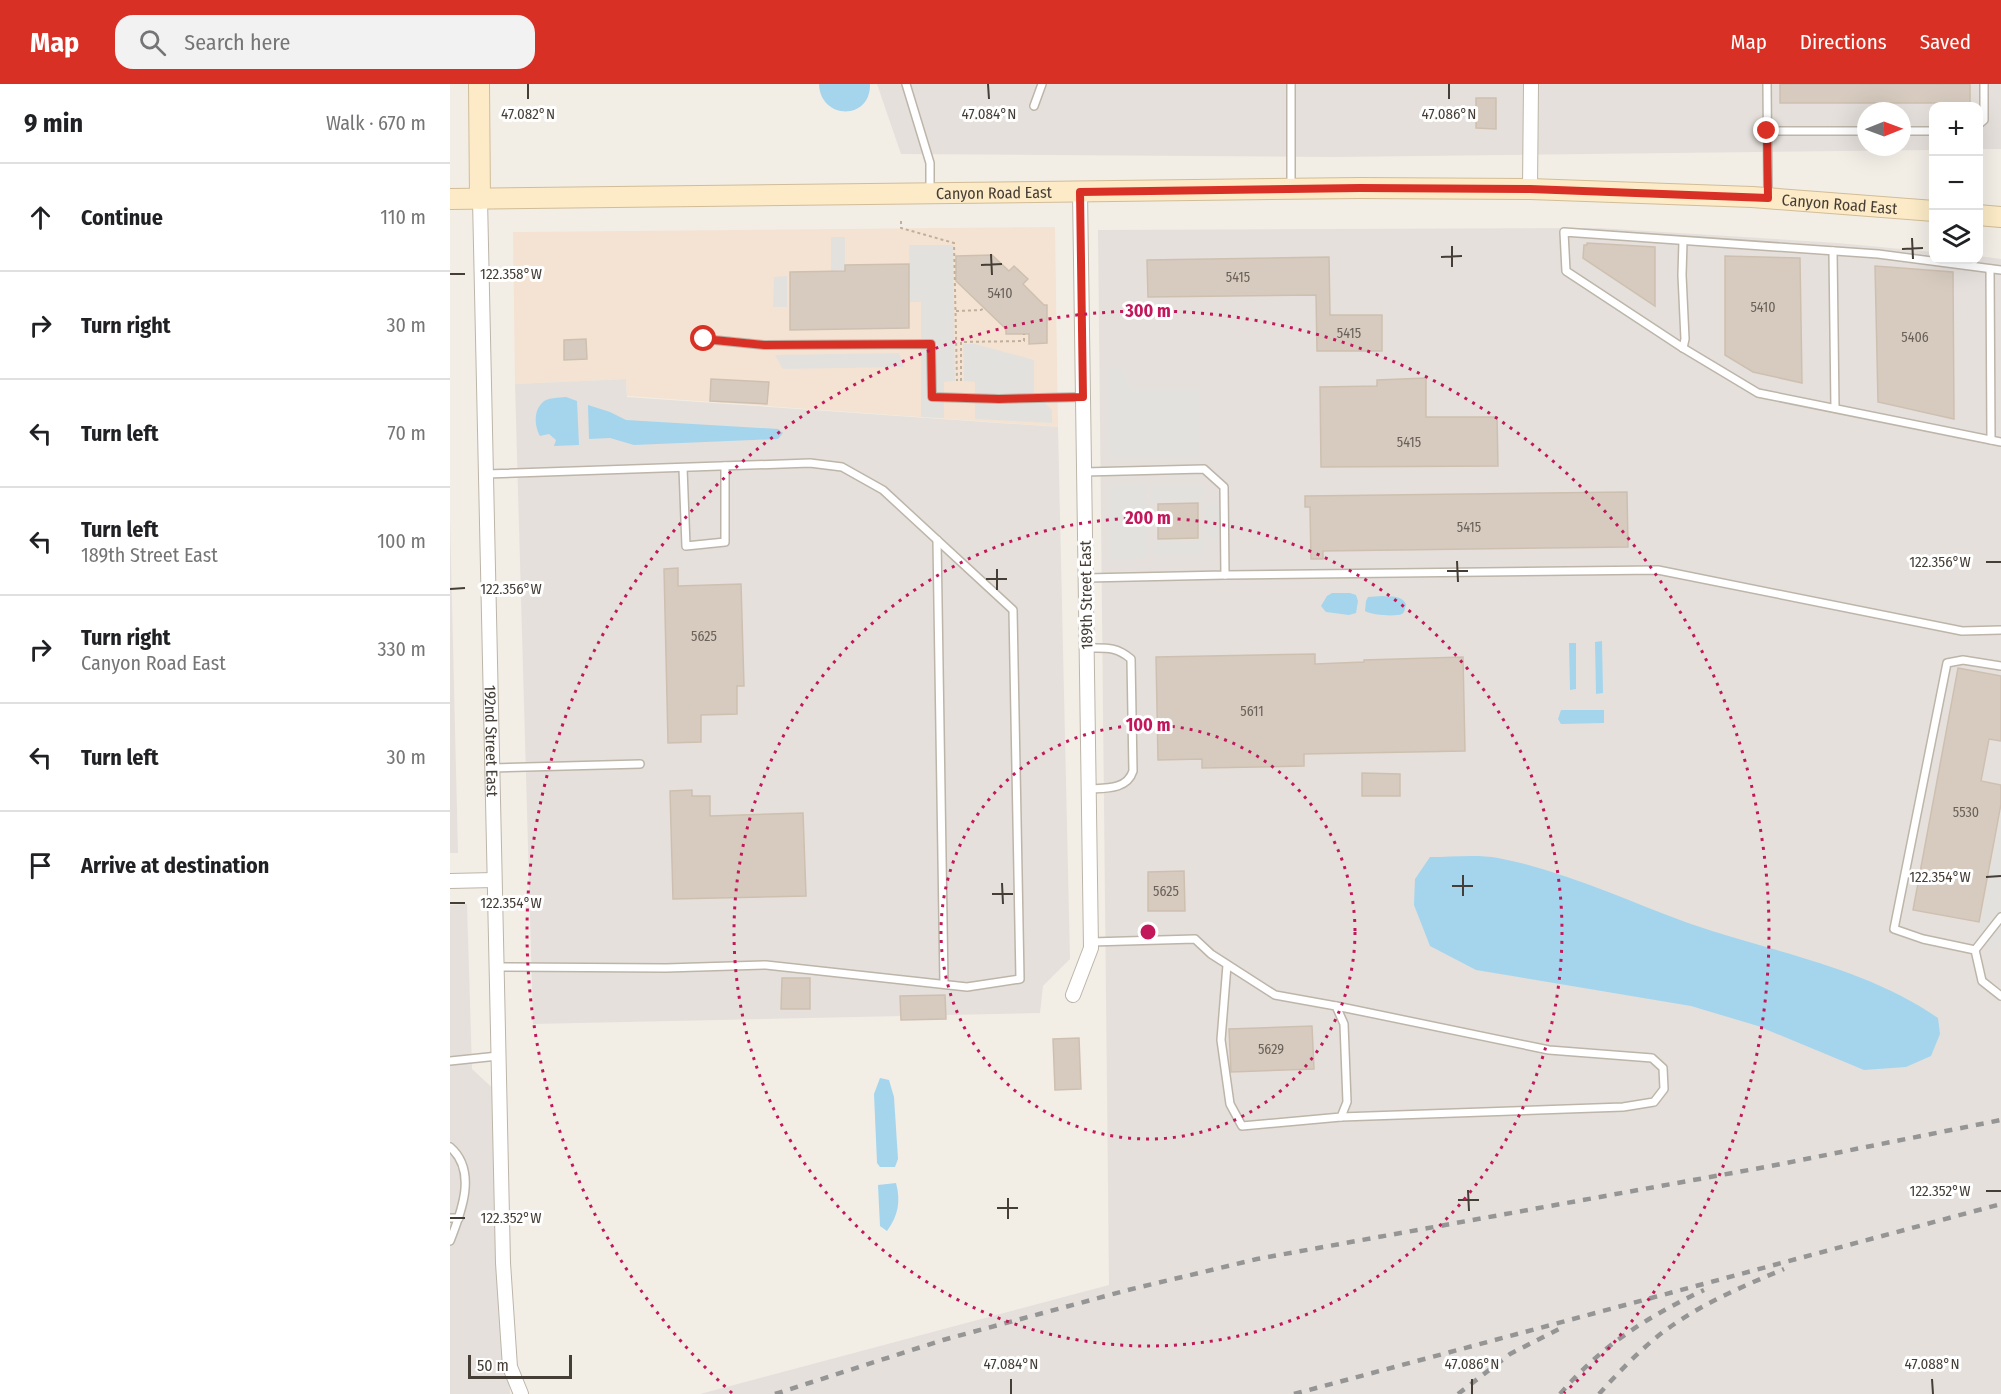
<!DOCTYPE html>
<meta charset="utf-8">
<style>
body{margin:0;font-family:"Fira Sans Condensed",sans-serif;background:#f2f2f2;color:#202124}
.controls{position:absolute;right:18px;top:18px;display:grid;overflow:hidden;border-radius:12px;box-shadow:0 6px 24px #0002}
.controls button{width:54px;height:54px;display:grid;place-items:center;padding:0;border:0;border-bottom:2px solid #e0e0e0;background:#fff;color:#202124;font:30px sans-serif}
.compass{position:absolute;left:1407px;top:18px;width:54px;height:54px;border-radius:50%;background:#fff;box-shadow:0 6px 24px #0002;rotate:89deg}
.scale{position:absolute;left:18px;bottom:15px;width:104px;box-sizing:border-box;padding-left:6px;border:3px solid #453e36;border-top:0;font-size:16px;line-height:21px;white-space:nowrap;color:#453e36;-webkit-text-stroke:4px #fff;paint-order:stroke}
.stop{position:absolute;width:18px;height:18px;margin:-14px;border:4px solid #d93025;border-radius:50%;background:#fff}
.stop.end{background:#d93025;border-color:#fff;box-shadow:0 2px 6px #0008}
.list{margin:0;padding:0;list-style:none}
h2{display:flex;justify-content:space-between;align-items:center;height:78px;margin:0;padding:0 24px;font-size:26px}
h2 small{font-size:20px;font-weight:400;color:#757577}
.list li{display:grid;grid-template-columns:39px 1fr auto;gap:18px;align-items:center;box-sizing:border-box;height:108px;padding:0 24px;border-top:2px solid #e0e0e0}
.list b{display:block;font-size:22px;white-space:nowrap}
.list p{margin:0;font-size:20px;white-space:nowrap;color:#757577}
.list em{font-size:20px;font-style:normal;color:#757577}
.icon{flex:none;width:33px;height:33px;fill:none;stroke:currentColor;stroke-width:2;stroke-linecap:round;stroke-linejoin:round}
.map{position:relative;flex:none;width:1551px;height:1310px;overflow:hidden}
header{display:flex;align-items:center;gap:36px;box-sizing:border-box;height:84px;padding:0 30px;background:#d93025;color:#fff}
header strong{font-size:28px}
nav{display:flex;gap:33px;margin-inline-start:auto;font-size:21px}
.search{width:420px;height:54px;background:#f2f2f2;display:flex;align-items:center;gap:15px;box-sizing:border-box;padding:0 21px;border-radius:18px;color:#757577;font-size:22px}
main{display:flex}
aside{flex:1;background:#fff}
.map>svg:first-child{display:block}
.commercial{fill:#f4e3d2}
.industrial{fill:#e5e0db;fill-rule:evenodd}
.parking{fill:#e3e1de}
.water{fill:#a4d5ed}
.building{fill:#d7cbbf;stroke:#cec0b0;stroke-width:1.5}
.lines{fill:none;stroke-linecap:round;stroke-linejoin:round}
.lane-casing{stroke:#bdb5a9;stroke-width:10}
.street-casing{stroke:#bdb5a9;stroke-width:16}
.secondary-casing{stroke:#d1bd98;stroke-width:22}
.path{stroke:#bfaf9b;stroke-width:2;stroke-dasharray:3 3;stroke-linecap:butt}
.lane{stroke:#fff;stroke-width:7}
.street{stroke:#fff;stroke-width:14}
.secondary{stroke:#fcebc6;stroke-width:20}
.rail{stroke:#959595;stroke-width:4.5;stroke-dasharray:8 8;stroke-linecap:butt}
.route{stroke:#d93025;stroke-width:8}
.ticks{fill:none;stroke:#453e36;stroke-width:2}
.ring{fill:none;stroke:#c2185b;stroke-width:3;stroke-dasharray:3 6}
.labels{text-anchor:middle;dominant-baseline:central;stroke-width:6;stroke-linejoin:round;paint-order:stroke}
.number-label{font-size:14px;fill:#6a6158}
.street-label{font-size:16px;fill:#453e36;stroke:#fff}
.ticks-label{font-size:15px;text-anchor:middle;fill:#453e36;stroke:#fff;stroke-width:6;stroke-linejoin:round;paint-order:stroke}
.centre{fill:#c2185b;stroke:#fff;stroke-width:3}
.ring-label{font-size:18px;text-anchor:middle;font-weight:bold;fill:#c2185b;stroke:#fff;stroke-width:6;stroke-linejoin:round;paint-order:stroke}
</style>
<header>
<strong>Map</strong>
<div class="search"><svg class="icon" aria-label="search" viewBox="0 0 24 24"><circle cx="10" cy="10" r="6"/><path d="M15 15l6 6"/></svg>Search here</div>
<nav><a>Map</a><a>Directions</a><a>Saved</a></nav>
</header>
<main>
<aside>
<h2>9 min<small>Walk · 670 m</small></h2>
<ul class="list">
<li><svg class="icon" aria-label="ahead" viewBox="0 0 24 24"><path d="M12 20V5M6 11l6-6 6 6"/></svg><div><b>Continue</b></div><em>110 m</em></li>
<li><svg class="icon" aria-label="right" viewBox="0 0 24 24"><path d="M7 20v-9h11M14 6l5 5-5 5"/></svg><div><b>Turn right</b></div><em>30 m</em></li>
<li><svg class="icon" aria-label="left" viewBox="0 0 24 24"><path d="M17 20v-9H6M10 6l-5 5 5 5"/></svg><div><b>Turn left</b></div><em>70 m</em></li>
<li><svg class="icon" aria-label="left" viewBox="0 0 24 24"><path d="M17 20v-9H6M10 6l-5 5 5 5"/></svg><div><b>Turn left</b><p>189th Street East</p></div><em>100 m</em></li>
<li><svg class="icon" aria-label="right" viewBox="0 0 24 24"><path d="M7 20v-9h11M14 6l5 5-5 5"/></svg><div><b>Turn right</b><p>Canyon Road East</p></div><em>330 m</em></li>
<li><svg class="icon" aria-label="left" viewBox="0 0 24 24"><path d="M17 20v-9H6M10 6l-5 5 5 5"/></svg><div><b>Turn left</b></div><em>30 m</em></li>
<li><svg class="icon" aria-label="arrive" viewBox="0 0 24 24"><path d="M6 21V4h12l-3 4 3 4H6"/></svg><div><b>Arrive at destination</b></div></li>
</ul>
</aside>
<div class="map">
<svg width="1551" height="1310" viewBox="0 0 1551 1310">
<rect width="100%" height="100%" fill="#f2eee6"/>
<polygon class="commercial" points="605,143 608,343 177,312 176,295 65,300 63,148"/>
<g class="industrial">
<path d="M427,0H1551V65H1529L1528,22H1484L1483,66L883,73L451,70ZM1416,27H1452V63H1416Z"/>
<polygon points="1149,144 1388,159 1483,168 1484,176 1528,176 1529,172 1551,175 1551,1310 250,1310 659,1201 648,146"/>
<polygon points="176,295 177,313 608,343 620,875 593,902 590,929 83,940 65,300"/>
<polygon points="0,435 8,769 0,769"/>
<polygon points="17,820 22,985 49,1010 60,1310 0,1310 0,821"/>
</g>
<g class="parking">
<rect x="381" y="153" width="14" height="34"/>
<polygon points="459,161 503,161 505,297 494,298 494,334 471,333 471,218 460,218"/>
<polygon points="337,192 337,223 323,223 324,193"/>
<polygon points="513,260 525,260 584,276 584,308 602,326 602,339 525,335 525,298 514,297"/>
<polygon points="449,269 454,283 333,285 325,271"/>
<polygon points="657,283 671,283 682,305 749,305 750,374 659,374"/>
<polygon points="697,400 698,474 660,476 659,401"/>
<polygon points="753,401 753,416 701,418 701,402"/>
<polygon points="770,419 771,453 755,454 755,420"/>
<polygon points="754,456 754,471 703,472 703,458"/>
<polygon points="1551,734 1551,859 1543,869 1529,847"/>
</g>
<g class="water">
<path d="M369,0H420C421,37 370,36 369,0Z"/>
<path d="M116,313L127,317L129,361L104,362L106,356L99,350L90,352C85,343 83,328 92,319C97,313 109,314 116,313Z"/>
<polygon points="138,321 160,328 176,336 328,345 333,349 328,355 184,361 160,354 139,355"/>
<polygon points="882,509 900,509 906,511 908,517 906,529 899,531 876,528 871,522 877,512"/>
<path d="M932,512C942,513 951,511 956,520C955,524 955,528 952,530C945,533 921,531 915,527L916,517L918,513Z"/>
<polygon points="1152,557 1153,609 1146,610 1145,558"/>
<polygon points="1119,559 1126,559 1126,605 1120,606"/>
<polygon points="1111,626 1154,626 1154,639 1111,640 1108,635"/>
<path d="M980,773C1001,773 1028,770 1048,774C1112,786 1177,817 1238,839C1321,868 1415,883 1488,934L1490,950L1481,972L1456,983L1414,986L1308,942L1241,922L1026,886L980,862L964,821L965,795Z"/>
<polygon points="430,994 439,996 444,1013 448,1075 445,1083 430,1083 427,1079 424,1010"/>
<path d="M446,1099C451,1117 448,1132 437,1147L430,1142L428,1101Z"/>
</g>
<g class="building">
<rect x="1330" y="0" width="190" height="19"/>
<polygon points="1026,14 1046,14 1046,45 1026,44"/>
<polygon points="1137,159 1205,163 1205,222 1133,174 1134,161 1137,161"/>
<polygon points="542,171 559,187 564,182 578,195 573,200 594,221 597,221 597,259 579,260 579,250 556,250 556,245 506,197 506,172"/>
<polygon points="1275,172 1350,174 1352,299 1303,288 1275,271"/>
<polygon points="879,173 880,231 932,231 932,267 867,267 866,211 698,213 697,176"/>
<polygon points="459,180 459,244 340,246 340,188 395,187 395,181"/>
<polygon points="1425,182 1503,188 1504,335 1428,318"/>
<polygon points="136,255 137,275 114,276 114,256"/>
<polygon points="976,294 976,333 1047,333 1048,382 871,383 870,303 927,302 927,296"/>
<polygon points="261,295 319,298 317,320 260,317"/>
<polygon points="1177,408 1178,463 873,467 873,475 861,475 860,423 855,423 855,412"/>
<polygon points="748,419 748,454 708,455 708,420"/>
<polygon points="228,484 228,502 291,500 294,602 287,602 287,630 251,631 251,658 218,659 214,485"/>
<polygon points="865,570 865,580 914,578 914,576 1013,573 1015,667 854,670 854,682 752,684 752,675 708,676 706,573"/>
<polygon points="1508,584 1551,592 1551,657 1539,655 1531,697 1551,701 1551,720 1529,838 1463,826"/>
<polygon points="912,689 950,690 950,712 912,712"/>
<polygon points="242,706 242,712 260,712 260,732 353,729 356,812 223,815 220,707"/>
<polygon points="734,787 735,827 698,827 698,788"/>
<polygon points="332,894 360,894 360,925 331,925"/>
<polygon points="495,911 496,935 451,936 450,912"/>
<polygon points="862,942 864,985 781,988 779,945"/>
<polygon points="629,954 631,1005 605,1006 603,955"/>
</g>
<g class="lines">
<defs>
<g id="lane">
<polyline points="456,0 480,79 480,107"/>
<polyline points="841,0 841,102"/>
<polyline points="1317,0 1318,111"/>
<polyline points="584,22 592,0"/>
<polyline points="1528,41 1534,36 1534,0"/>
<polyline points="1317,47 1416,47"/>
<polyline points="1452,47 1484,47"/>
<polyline points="1233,157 1232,191 1235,255 1233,264"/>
<polyline points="1383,167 1385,324"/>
<polyline points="1540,185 1541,356"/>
<polyline points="1551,186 1428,170 1114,148 1116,187 1233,264 1308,309 1551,358"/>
<polyline points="254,255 314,261 481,260 482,313 549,315 633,313"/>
<polyline points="233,384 236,462 275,458 275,382"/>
<polyline points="634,388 754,385 774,403 775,491 636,494"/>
<polyline points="36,390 360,379 392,383 433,406 563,526 570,895 517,903 316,881 216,884 46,883"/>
<polyline points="487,456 494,900"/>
<polyline points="775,491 1208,486 1512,547 1551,546"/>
<path d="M637,564C655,564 666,562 681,575L683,687C677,706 655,704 639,705"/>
<polyline points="1551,582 1513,576 1497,579 1444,845 1473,855 1525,866 1551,833"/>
<polyline points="42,684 190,680"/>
<polyline points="641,858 745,855 761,870 825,911 886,922 894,940 897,1018 891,1033 792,1042 780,1020 771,956 777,881"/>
<polyline points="1525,866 1532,897 1551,912"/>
<polyline points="886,922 1099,966 1202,974 1213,984 1214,1005 1204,1018 1173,1023 891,1033"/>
<polyline points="0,977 48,972"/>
<path d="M0,1063C28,1087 11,1129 0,1157"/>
<polyline points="0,1134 9,1134"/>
</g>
<g id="street">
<polyline points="1080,105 1081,0"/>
<path id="s1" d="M30,115L53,1179L60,1283L71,1310"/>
<polyline points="0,797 44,796"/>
<polyline points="623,911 641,864 630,108"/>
</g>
<g id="secondary">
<polyline points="29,0 30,115"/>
<path id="s2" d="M0,115L910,104L1080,105L1302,113L1484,127"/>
<polyline points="1528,131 1551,133"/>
</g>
</defs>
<use href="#lane" class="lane-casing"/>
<use href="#street" class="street-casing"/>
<use href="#secondary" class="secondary-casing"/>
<g class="path">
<polyline points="451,137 451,144 504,159 507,297"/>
<polyline points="506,227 531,226 534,224"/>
<polyline points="511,297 511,258 574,257 574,250"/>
</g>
<use href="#lane" class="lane"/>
<use href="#street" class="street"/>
<use href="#secondary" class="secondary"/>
<g class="rail">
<polyline points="325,1310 493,1256 678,1206 807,1175 1321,1082 1551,1036"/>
<polyline points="844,1310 1551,1120"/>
<polyline points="1008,1310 1060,1270 1111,1244"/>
<path d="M1110,1310C1152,1261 1197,1233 1254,1206"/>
<path d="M1149,1310C1167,1290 1187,1269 1208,1252C1246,1222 1291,1203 1334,1185"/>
</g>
</g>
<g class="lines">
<polyline class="route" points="254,255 314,261 481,260 482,313 549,315 633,313 630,108 910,104 1080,105 1318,114 1317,47"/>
</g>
<path class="ticks" d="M78,0V15M538,0L539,15M999,0V15M1462,154L1463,175M1002,162V183M1452,165L1473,164M541,170L542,191M991,173L1012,172M531,181L552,180M0,190H15M1007,477L1008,498M1536,478H1551M547,485V506M997,487H1018M536,495H557M0,505L15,504M1013,791V812M1536,793L1551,792M552,799L553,820M1002,802H1023M542,810H563M0,819H15M1018,1106L1019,1127M1536,1107H1551M558,1114V1135M1008,1116H1029M547,1124H568M0,1134H15M561,1295V1310M1022,1295V1310M1482,1295L1483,1310"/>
<g class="ring">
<circle cx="698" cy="848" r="207"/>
<circle cx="698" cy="848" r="414"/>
<path d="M282 1309A621 621 0 1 1 1114 1309"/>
</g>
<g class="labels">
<g class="number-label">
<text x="788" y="193">5415</text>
<text x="550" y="209">5410</text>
<text x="1313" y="223">5410</text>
<text x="899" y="249">5415</text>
<text x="1465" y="253">5406</text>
<text x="959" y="358">5415</text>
<text x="1019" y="443">5415</text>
<text x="254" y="552">5625</text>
<text x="802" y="627">5611</text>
<text x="1516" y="728">5530</text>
<text x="716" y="807">5625</text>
<text x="821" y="965">5629</text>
</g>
<g class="street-label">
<text stroke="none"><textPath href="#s2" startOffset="544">Canyon Road East</textPath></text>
<text stroke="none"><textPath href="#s2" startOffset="1390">Canyon Road East</textPath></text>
<text transform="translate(636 511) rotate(-91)">189th Street East</text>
<text stroke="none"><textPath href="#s1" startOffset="542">192nd Street East</textPath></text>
</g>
</g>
<g class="ticks-label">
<text x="78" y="35">47.082°N</text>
<text x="539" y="35">47.084°N</text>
<text x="999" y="35">47.086°N</text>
<text x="61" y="195">122.358°W</text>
<text x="1490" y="483">122.356°W</text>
<text x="61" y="510">122.356°W</text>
<text x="1490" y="798">122.354°W</text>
<text x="61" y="824">122.354°W</text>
<text x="1490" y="1112">122.352°W</text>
<text x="61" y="1139">122.352°W</text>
<text x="561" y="1285">47.084°N</text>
<text x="1022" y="1285">47.086°N</text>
<text x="1482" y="1285">47.088°N</text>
</g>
<circle cx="698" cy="848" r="9" class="centre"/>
<g class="ring-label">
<text x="698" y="233">300 m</text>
<text x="698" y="440">200 m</text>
<text x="698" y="647">100 m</text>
</g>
</svg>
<div class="controls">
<button>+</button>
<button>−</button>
<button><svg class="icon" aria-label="layers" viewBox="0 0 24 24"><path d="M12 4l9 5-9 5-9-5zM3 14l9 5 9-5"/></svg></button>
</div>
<svg class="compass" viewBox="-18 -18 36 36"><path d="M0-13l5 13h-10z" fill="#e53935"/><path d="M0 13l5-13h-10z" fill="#757577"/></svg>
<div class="scale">50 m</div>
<div class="stop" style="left:254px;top:255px"></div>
<div class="stop end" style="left:1317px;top:47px"></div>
</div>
</main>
